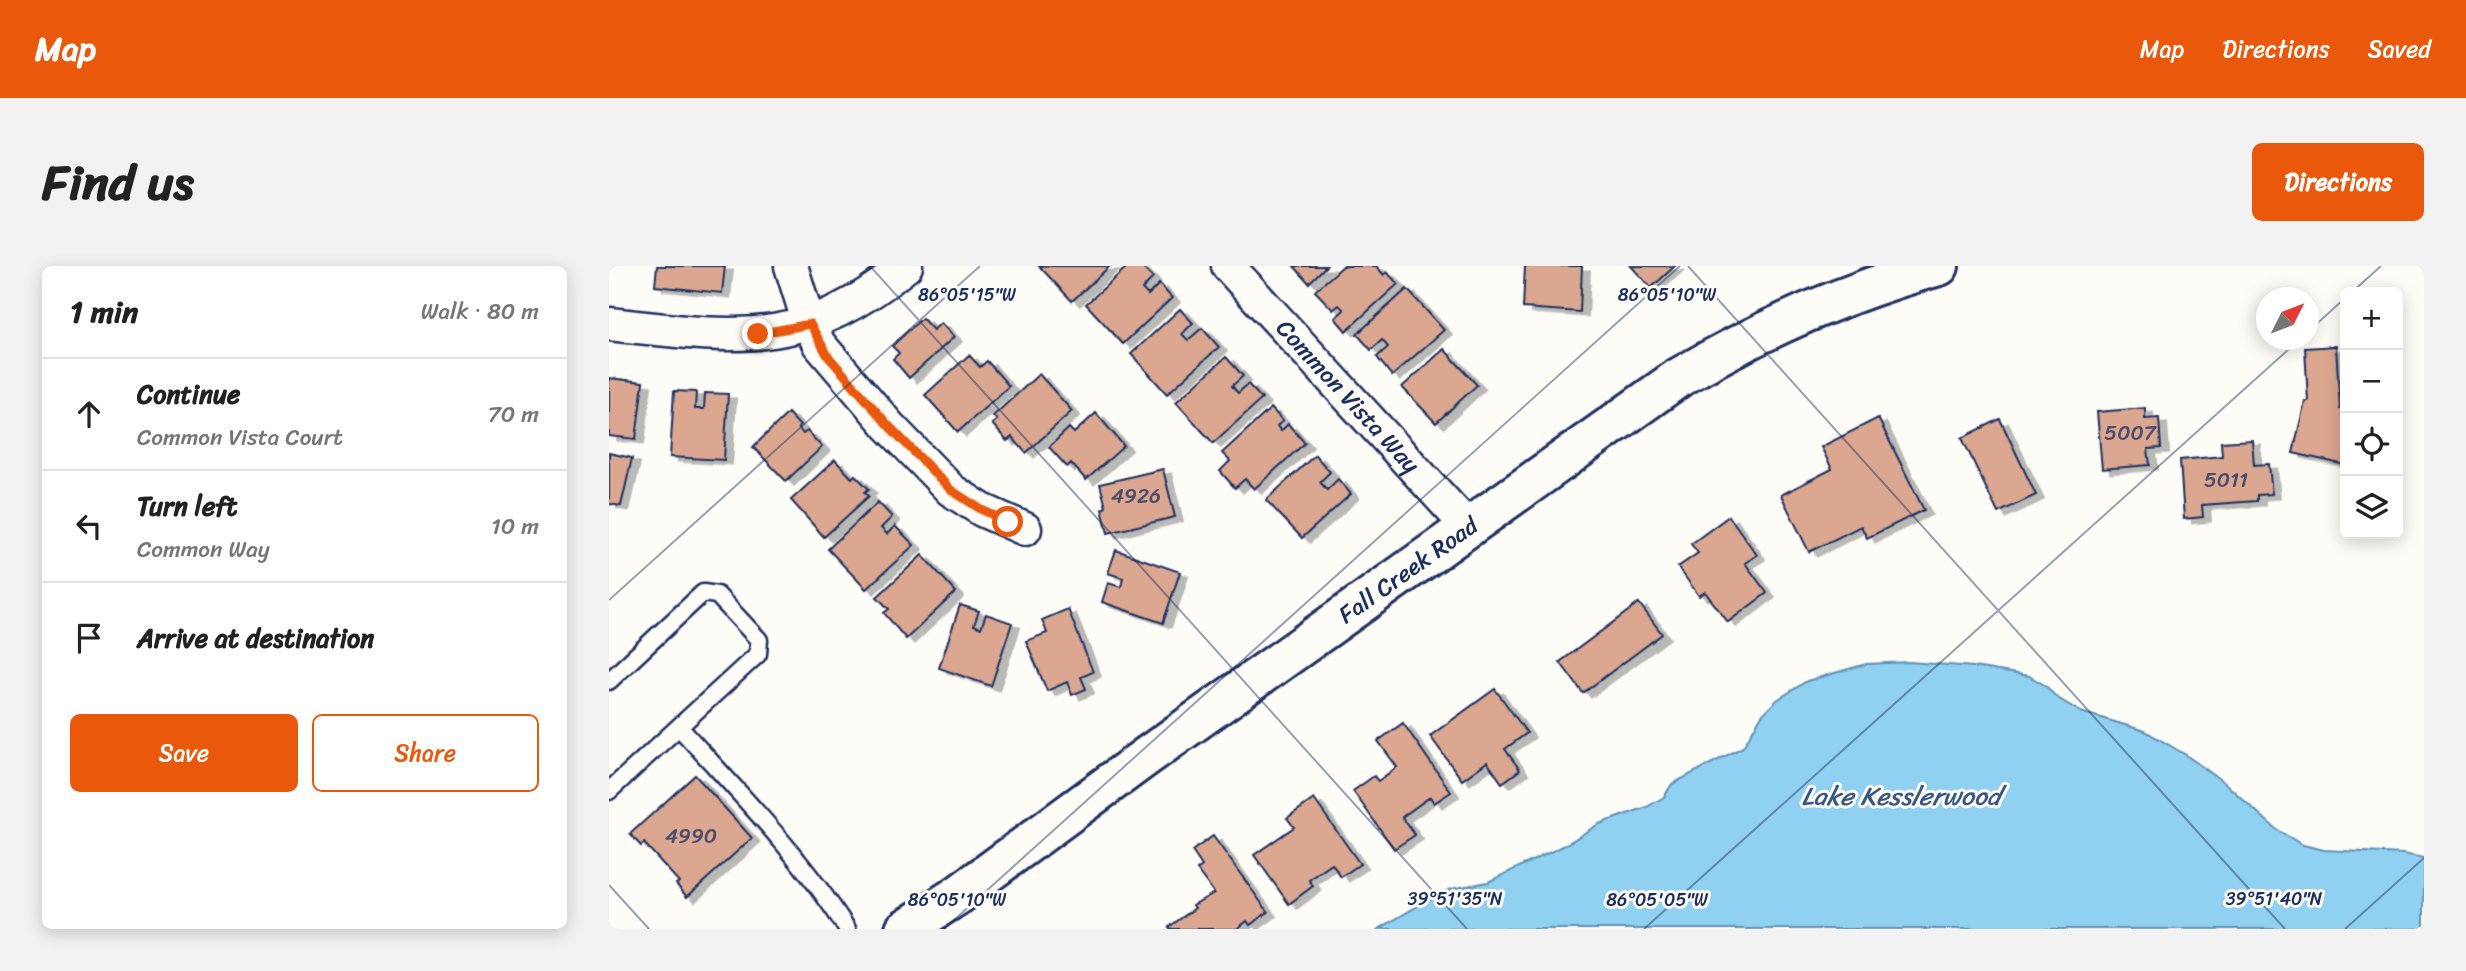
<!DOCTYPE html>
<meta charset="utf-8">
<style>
body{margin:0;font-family:Sriracha,sans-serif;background:#f2f2f2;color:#222}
.controls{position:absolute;right:21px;top:21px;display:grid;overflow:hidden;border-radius:10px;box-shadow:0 4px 18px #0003}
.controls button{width:63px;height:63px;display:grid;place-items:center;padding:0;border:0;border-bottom:2px solid #e0e0e0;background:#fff;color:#222;font:35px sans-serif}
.compass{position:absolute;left:1647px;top:21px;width:63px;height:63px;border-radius:50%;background:#fff;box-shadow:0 4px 18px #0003;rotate:48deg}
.stop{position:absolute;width:21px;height:21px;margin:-16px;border:5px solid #ea580c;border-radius:50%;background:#fff}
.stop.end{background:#ea580c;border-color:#fff;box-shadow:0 2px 7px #0008}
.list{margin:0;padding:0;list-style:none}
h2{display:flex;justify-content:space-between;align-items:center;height:91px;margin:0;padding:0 28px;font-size:30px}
h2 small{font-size:23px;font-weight:400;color:#767676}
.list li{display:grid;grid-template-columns:46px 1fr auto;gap:21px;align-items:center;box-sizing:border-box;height:112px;padding:0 28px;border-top:2px solid #e0e0e0}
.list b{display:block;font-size:26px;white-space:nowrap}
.list p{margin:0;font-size:23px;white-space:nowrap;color:#767676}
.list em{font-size:23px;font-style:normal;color:#767676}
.actions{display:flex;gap:14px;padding:21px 28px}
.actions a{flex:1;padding:16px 0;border:2px solid #ea580c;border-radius:10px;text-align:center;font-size:24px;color:#ea580c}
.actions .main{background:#ea580c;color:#fff}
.icon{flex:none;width:38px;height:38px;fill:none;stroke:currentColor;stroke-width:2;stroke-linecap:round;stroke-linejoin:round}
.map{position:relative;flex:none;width:1815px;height:663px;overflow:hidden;border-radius:10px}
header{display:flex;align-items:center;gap:42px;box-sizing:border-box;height:98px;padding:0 35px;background:#ea580c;color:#fff}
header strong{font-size:33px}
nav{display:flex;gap:38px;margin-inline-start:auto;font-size:24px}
.intro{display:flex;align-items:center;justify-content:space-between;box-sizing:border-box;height:168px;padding:0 42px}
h1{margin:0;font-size:49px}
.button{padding:18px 32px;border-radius:10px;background:#ea580c;color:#fff;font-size:24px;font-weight:700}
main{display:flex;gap:42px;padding:0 42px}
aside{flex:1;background:#fff;border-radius:10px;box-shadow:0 4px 18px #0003}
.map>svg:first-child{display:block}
.water{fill:#90d0f1;stroke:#6190b6;stroke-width:2}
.building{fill:#dca790;stroke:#1b2f5e;stroke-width:2;filter:url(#shadow)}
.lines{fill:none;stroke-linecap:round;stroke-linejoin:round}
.lane-casing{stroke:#1b2f5e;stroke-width:21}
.street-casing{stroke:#1b2f5e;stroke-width:37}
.secondary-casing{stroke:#1b2f5e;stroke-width:44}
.lane{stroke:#fdfcf7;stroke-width:16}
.street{stroke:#fdfcf7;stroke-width:32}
.secondary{stroke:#fdfcf7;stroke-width:38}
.route{stroke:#ea580c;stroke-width:9}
.ticks{fill:none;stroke:#1b2f5e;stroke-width:2;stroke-opacity:0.45}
.labels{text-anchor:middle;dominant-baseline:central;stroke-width:6;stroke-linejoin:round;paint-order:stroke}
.number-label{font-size:21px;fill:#4b4d6a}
.street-label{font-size:24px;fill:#1b2f5e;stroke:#fdfcf7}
.water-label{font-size:26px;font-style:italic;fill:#385783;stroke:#fdfcf7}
.ticks-label{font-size:18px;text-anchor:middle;fill:#1b2f5e;stroke:#fdfcf7;stroke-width:6;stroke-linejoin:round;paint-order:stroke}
</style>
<header>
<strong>Map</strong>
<nav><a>Map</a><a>Directions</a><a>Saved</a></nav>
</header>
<div class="intro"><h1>Find us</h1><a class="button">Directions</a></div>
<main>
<aside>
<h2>1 min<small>Walk · 80 m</small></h2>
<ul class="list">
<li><svg class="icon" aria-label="ahead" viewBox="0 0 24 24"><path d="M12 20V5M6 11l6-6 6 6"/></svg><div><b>Continue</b><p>Common Vista Court</p></div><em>70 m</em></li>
<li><svg class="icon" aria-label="left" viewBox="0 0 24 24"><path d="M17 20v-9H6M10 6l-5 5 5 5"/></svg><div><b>Turn left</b><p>Common Way</p></div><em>10 m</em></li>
<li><svg class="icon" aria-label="arrive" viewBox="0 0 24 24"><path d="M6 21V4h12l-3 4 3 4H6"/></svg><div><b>Arrive at destination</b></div></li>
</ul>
<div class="actions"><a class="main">Save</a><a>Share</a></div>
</aside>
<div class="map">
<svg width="1815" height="663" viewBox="0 0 1815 663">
<defs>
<filter id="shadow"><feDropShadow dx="8" dy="4.5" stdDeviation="0" flood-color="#0004"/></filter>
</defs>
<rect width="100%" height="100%" fill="#fdfcf7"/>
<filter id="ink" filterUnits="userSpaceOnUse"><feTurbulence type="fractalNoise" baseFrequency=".0143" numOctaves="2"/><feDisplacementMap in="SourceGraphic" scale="14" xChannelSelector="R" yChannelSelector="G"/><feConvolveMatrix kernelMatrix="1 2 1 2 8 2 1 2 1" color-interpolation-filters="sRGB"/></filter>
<g filter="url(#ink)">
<polygon class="water" points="1300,396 1365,401 1420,410 1437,420 1447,431 1472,446 1536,465 1577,489 1617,518 1668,564 1694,579 1715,584 1794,588 1815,592 1815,663 770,663 819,634 842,623 879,616 956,579 990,558 1038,541 1055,531 1063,518 1134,481 1153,449 1168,434 1198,415 1257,398"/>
<g class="building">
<polygon points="48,0 116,0 113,27 46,20"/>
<polygon points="430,0 501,0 463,35"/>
<polygon points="519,0 532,0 544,12 533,23 539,29 550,18 563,32 514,78 477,38"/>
<polygon points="685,0 717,0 700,17"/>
<polygon points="734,0 767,0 775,9 778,6 789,18 737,65 726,52 735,44 730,39 724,44 706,25"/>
<polygon points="916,0 973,0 971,46 914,42"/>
<polygon points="1022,0 1066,0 1042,22"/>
<polygon points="798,23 835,64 783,110 768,91 779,81 773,74 762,84 748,68"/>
<polygon points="571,43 584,57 573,68 579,74 593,62 610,81 558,128 522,88"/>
<polygon points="313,52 324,64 332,57 345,71 300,112 284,93 290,87 283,80"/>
<polygon points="1727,80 1731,143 1736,144 1736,199 1684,187 1696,135 1699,135 1696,82"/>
<polygon points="835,83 868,119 827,157 793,121"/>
<polygon points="360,89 371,101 378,95 400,120 349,166 316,129"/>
<polygon points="617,91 634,110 623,120 629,127 639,118 653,133 604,177 567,136"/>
<polygon points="430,108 463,145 417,187 403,171 398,175 383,158 388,154 384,150"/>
<polygon points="0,112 34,116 27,173 0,170"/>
<polygon points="65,125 87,126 86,143 95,143 96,127 119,128 115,194 61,191"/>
<polygon points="662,142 674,155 668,160 672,165 679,158 696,177 645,223 636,213 626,222 611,205 621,195 613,187"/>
<polygon points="1536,142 1536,153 1550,152 1552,182 1539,183 1541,199 1493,203 1488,146"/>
<polygon points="179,147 191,160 189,162 194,168 198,165 213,181 177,215 144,181"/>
<polygon points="487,147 515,180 477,214 462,197 458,201 440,181 460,162 465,167"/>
<polygon points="1269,152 1315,244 1258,272 1252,260 1200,286 1172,229 1223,203 1212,181"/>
<polygon points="1391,153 1427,229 1389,247 1353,172"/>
<polygon points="1643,174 1645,199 1660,198 1663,228 1648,229 1648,235 1593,239 1594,251 1575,253 1571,194 1613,190 1612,176"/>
<polygon points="0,187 23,192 12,240 0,238"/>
<polygon points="706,189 721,206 711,216 718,224 729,213 742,228 693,272 657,234"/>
<polygon points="226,194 243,212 246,209 260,223 256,226 260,230 215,271 182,234"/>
<polygon points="554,203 566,251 499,267 493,243 497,241 491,218"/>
<polygon points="269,236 283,251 272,262 278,268 286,260 305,279 257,323 219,283"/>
<polygon points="1120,250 1148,289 1136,297 1158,327 1119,356 1096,326 1090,330 1069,301 1089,287 1082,278"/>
<polygon points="507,284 571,306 554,357 493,336 499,317 512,321 514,312 499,307"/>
<polygon points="313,289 347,326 297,373 275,347 280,343 268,331"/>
<polygon points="1030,337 1053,368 974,427 951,396"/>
<polygon points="351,339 370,345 365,359 372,362 377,348 403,357 382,420 330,402"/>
<polygon points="459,343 484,406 472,411 477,423 463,429 458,416 438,425 417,375 438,367 433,354"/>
<polygon points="886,423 918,467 896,483 911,504 893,517 878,496 853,514 821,470"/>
<polygon points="794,457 842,526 825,537 821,531 793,551 806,569 785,583 744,525 765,510 769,515 788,501 769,475"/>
<polygon points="86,509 143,572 78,631 67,618 70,616 35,577 32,580 21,568"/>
<polygon points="705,533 751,598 732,611 723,598 700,614 704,620 680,638 645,589 685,561 678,552"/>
<polygon points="604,570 659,646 641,659 638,655 628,663 562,663 560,661 586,642 584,639 605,627 588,604 593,600 583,585"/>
</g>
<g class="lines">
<defs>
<g id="lane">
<polyline points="0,415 94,327 108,329 150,374 149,388 0,525"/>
<path d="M70,461C129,526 191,589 238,663"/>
</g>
<g id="street">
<polyline points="182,0 200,58 210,78 280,160 342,224 373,244 416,263"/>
<path id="s1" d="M619,0L859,261"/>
<path d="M0,58C125,71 192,86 297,0"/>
</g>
<g id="secondary">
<path id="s2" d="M296,663L349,629L538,490L1069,112C1151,64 1238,25 1330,0"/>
</g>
</defs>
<use href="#lane" class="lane-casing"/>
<use href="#street" class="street-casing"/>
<use href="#secondary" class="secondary-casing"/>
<use href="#lane" class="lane"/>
<use href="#street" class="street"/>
<use href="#secondary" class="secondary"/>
</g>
</g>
<g class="lines" filter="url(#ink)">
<polyline class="route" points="149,68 201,58 219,90 280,160 342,224 373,244 399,256"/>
</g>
<path class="ticks" d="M261,0L858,663M1079,0L1676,663M1743,26L1772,0M1700,65L1736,32M0,334L371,0M0,619L40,663M335,663L1071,0M1035,663L1690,74M1736,663L1815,592"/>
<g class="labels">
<g class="number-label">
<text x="1521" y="167">5007</text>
<text x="1617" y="214">5011</text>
<text x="527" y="230">4926</text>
<text x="82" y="570">4990</text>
</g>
<g class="street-label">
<text stroke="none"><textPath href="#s1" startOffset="177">Common Vista Way</textPath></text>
<text stroke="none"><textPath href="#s2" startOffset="618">Fall Creek Road</textPath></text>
</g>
<g class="water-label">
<text x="1292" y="530">Lake Kesslerwood</text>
</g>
</g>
<g class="ticks-label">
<text x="358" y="35">86°05'15"W</text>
<text x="1058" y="35">86°05'10"W</text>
<text x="846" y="639">39°51'35"N</text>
<text x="1665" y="639">39°51'40"N</text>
<text x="348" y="640">86°05'10"W</text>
<text x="1048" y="640">86°05'05"W</text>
</g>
</svg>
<div class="controls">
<button>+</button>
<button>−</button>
<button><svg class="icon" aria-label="locate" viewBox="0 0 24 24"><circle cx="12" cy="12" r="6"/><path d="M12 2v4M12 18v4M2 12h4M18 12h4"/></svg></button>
<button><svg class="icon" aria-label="layers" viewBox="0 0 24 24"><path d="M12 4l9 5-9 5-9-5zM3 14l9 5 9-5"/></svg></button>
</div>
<svg class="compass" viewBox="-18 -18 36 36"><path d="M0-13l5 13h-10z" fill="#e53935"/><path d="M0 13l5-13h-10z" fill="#767676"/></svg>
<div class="stop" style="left:399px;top:256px"></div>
<div class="stop end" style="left:149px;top:68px"></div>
</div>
</main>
